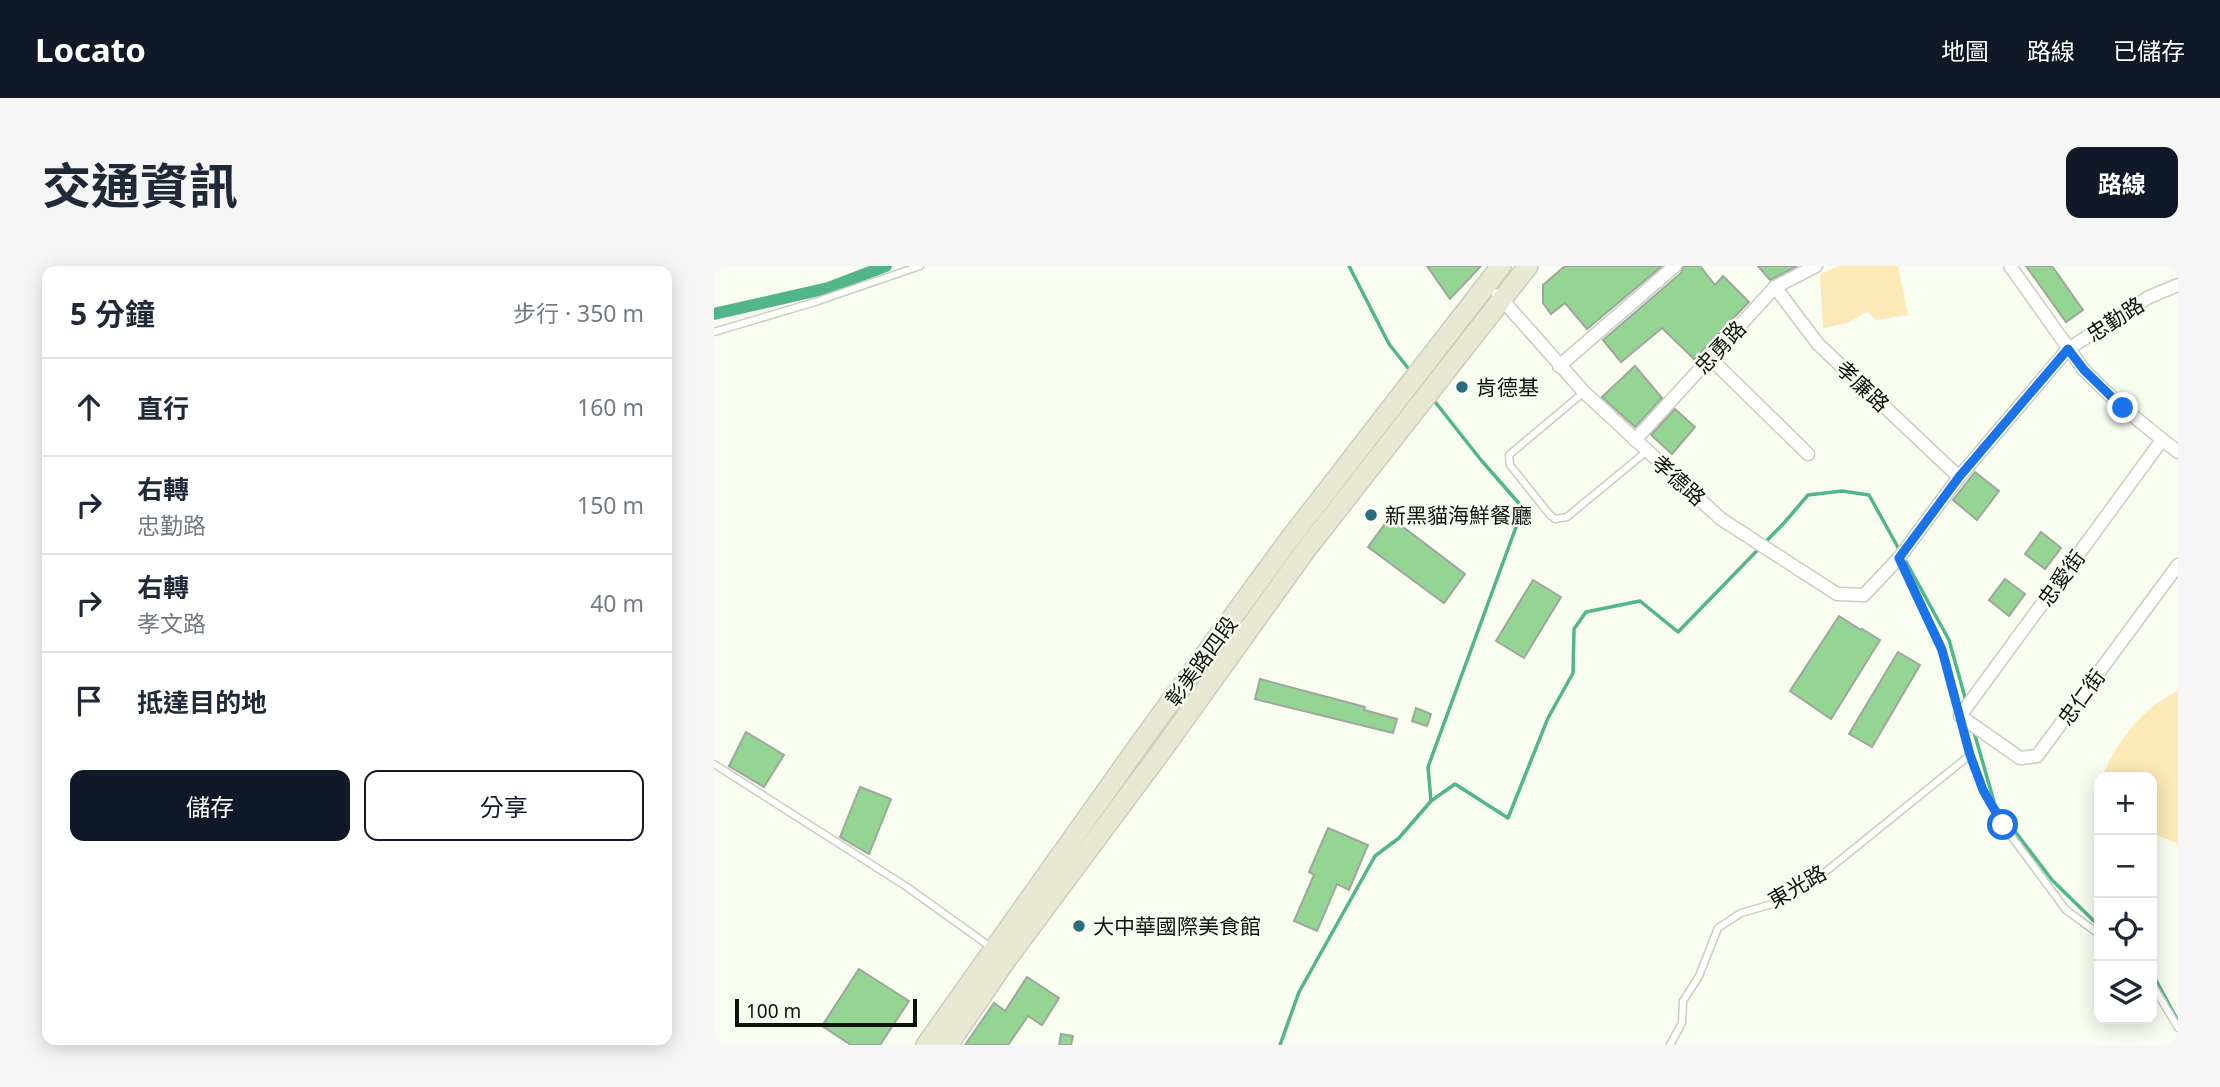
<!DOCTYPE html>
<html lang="zh-TW">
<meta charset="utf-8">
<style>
body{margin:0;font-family:"Noto Sans","Noto Sans TC",sans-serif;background:#f6f6f7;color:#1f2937}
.controls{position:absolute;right:21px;bottom:21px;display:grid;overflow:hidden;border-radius:14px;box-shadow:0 4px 18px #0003}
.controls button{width:63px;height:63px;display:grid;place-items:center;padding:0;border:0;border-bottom:2px solid #e0e1e3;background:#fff;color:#1f2937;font:35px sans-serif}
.scale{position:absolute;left:21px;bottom:18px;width:182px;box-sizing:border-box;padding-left:7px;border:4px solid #10120e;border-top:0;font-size:19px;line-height:24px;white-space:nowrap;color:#10120e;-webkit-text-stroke:5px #f8fdf0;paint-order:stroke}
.stop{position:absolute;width:21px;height:21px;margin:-16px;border:5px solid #1a73e8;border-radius:50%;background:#fff}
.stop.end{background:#1a73e8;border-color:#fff;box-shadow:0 2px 7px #0008}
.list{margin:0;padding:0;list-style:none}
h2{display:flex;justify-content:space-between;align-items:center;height:91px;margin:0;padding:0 28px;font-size:30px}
h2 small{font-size:23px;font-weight:400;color:#747a83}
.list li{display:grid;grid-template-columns:46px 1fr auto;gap:21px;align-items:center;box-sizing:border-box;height:98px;padding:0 28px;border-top:2px solid #e0e1e3}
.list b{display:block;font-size:26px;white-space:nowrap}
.list p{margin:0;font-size:23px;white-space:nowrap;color:#747a83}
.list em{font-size:23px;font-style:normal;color:#747a83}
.actions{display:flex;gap:14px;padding:21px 28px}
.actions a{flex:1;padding:16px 0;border:2px solid #111827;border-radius:14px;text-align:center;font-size:24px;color:#111827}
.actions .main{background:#111827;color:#fff}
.icon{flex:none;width:38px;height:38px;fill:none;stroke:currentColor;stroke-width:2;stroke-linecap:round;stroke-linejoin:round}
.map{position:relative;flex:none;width:1464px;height:779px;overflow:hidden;border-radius:14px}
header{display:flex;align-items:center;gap:42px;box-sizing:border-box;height:98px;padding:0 35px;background:#111827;color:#fff}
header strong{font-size:33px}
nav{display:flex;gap:38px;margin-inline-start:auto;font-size:24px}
.intro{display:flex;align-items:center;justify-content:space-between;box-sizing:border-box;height:168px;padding:0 42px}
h1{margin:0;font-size:49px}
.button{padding:18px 32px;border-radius:14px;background:#111827;color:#fff;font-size:24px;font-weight:700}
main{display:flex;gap:42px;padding:0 42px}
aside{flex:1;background:#fff;border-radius:14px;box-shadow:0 4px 18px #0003}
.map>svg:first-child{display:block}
.green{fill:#fde8b7}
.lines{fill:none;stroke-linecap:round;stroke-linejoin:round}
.stream{stroke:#52b58b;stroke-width:3.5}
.canal{stroke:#52b58b;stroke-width:12}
.building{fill:#94d594;stroke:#9da79c;stroke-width:2}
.service-casing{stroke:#c9cec1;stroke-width:9}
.minor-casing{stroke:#c9cec1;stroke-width:15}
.secondary-casing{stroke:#c9cec1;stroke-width:22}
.service{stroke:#fff;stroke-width:6}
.minor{stroke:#fff;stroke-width:12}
.secondary{stroke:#e9e8d3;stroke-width:19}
.route{stroke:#1a73e8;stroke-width:9}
.poi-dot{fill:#2b6c7f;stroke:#f8fdf0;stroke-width:2.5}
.labels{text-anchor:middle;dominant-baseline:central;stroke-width:5;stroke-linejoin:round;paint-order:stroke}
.street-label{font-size:21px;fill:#10120e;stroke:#f8fdf0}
.poi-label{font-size:21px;fill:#10120e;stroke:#f8fdf0;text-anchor:start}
</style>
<header>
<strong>Locato</strong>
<nav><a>地圖</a><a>路線</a><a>已儲存</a></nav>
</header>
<div class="intro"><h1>交通資訊</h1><a class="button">路線</a></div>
<main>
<aside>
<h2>5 分鐘<small>步行 · 350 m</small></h2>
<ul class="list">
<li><svg class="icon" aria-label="ahead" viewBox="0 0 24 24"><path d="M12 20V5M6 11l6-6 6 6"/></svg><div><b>直行</b></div><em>160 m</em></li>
<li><svg class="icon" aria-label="right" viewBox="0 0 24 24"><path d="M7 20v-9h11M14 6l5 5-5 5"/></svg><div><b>右轉</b><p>忠勤路</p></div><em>150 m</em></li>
<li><svg class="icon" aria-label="right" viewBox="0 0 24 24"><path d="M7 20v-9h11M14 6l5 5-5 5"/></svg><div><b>右轉</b><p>孝文路</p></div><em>40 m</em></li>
<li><svg class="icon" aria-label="arrive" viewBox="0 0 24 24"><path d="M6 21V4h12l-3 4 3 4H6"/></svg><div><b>抵達目的地</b></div></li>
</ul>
<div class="actions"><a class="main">儲存</a><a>分享</a></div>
</aside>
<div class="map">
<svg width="1464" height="779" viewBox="0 0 1464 779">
<rect width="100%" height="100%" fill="#f8fdf0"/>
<g class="green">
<polygon points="1125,0 1184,0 1194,49 1163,54 1153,46 1133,57 1109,62 1106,8"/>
<path d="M1464,425V578L1438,567V511H1388C1403,475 1428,442 1464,425Z"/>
</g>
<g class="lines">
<g class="stream">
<polyline points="635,0 675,78 698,107"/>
<polyline points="1190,292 1235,374 1252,435"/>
<polyline points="1260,466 1281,539 1338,614 1385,660"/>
<polyline points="717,535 741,518 794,552 834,452 859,407 860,363 872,346 926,335 964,366 1070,257 1094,229 1128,225 1155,229 1186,285"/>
<polyline points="1438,707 1464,755"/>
<polyline points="566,779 585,726 661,590 685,572 717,535 714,501 809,242 767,194 718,132"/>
</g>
<polyline class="canal" points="0,48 114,22 172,0"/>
</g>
<g class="building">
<polygon points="713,0 767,0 736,33"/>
<polygon points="851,0 948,0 873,63 851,37 837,48 829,37 829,19"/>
<polygon points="970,0 986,0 1001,19 1009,10 1035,36 980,93 948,62 907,96 889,74 967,7"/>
<polygon points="1044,0 1083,0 1056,14"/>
<polygon points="1312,0 1338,0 1369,44 1352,56"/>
<polygon points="921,100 948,132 921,161 888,131"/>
<polygon points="961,143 981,161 958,188 937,169"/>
<polygon points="1261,206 1285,225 1263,254 1239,234"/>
<polygon points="676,251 751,308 730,337 654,281"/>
<polygon points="1327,266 1347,282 1331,303 1311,288"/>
<polygon points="1291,313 1311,328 1295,350 1275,334"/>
<polygon points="819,314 847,331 810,392 782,375"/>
<polygon points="1125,350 1147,364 1148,363 1166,374 1117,453 1076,425"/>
<polygon points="1184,386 1206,399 1158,481 1135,468"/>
<polygon points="546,413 651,441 650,444 683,453 679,467 541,433"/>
<polygon points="702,442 717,448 713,460 698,455"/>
<polygon points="32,466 70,489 50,521 15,500"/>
<polygon points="146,521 177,533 155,588 126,571"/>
<polygon points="614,562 654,579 635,624 623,618 603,665 580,655 600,609 595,606"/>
<polygon points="145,703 195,735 166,779 137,779 108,760"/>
<polygon points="313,711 345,732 328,759 314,750 294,779 251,779 280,737 291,745"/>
<polygon points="347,768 359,770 357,779 345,779"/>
</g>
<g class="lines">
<defs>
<g id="service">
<polyline points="0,66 101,36 206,0"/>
<polyline points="870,126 795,189 796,199 836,249 841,253 853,251 933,185"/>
<polyline points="1185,292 1228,384 1256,489 1269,524 1289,559 1352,644 1385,668"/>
<polyline points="0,498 193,621 278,682"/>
<polyline points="1438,718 1464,762"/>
<polyline points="956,779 968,757 969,735 985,710 1004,662 1027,647 1062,637 1110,607 1256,489"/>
</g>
<g id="minor">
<polyline points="1296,0 1370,104 1409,142 1464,186"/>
<polyline points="1061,21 1104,78 1245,211"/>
<polyline points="784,29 870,126 1007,253 1123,328 1150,329 1185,292 1245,211 1354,83 1435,31 1464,19"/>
<polyline points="996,92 1094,188"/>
<polyline points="845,100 961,0"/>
<polyline points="921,174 1061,21 1102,0"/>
<polyline points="1448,174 1246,450 1306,492 1323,490 1464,299"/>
</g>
<g id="secondary">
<polyline points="212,779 430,472 575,274 787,0"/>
<polyline points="234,779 292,694 449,483 591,285 814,0"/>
</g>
</defs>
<use href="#service" class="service-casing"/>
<use href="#minor" class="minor-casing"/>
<use href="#secondary" class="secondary-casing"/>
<use href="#service" class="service"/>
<use href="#minor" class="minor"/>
<use href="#secondary" class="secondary"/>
</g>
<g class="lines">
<polyline class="route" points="1289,559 1269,524 1256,489 1228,384 1185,292 1245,211 1354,83 1370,104 1409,142"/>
</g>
<g class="poi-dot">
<circle cx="748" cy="121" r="7"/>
<circle cx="657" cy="249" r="7"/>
<circle cx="365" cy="660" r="7"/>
</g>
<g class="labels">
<g class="street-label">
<text transform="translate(1401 53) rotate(-33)">忠勤路</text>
<text transform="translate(1006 81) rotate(-47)">忠勇路</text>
<text transform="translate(1149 120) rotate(43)">孝廉路</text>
<text transform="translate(965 214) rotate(42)">孝德路</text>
<text transform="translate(1347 312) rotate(-54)">忠愛街</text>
<text transform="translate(487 395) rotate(-54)">彰美路四段</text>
<text transform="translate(1367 431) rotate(-54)">忠仁街</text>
<text transform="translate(1083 620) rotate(-30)">東光路</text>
</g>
<g class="poi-label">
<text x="762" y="121">肯德基</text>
<text x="671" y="249">新黑貓海鮮餐廳</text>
<text x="379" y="660">大中華國際美食館</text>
</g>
</g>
</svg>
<div class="controls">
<button>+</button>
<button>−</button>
<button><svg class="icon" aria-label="locate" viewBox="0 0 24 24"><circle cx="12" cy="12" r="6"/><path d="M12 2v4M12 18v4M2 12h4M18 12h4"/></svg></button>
<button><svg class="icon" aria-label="layers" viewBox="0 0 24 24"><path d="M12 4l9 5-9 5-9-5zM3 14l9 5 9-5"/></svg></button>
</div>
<div class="scale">100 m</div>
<div class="stop" style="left:1289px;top:559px"></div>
<div class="stop end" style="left:1409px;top:142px"></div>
</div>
</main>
